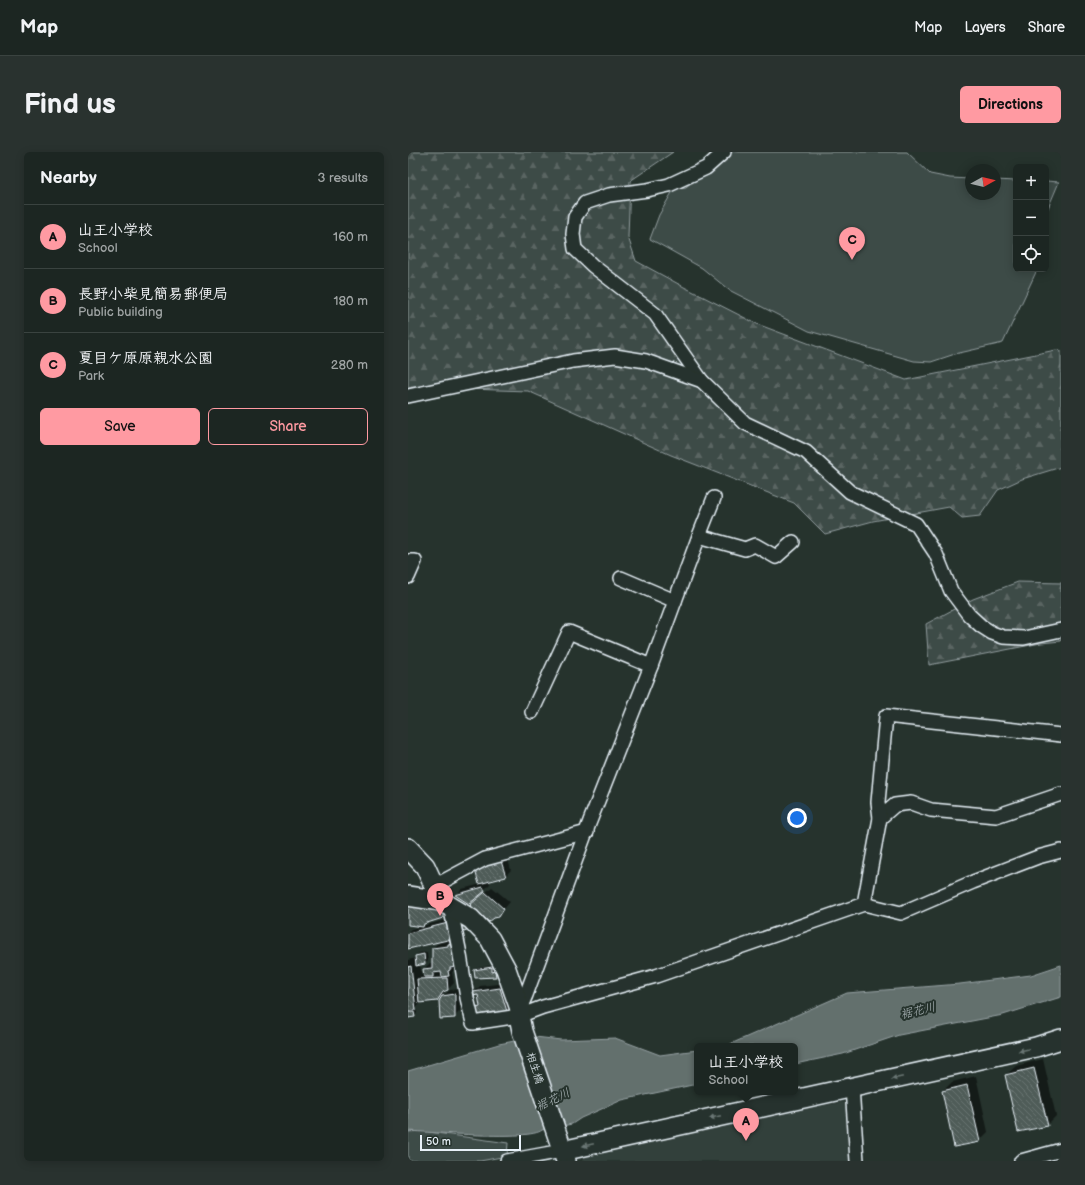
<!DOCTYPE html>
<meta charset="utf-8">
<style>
body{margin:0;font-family:"Balsamiq Sans","Klee One",sans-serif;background:#29322f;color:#f1f3f6}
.controls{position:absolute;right:12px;top:12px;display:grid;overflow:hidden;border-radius:6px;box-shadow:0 2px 10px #0003}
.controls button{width:36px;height:36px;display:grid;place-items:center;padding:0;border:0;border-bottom:1px solid #3a4340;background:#1c2622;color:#f1f3f6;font:20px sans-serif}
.compass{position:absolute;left:557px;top:12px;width:36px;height:36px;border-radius:50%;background:#1c2622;box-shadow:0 2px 10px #0003;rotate:82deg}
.scale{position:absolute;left:12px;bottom:10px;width:101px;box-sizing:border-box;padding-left:4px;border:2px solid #e8f1f8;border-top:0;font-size:11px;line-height:14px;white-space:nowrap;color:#e8f1f8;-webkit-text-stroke:3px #26332d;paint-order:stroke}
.you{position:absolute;left:389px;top:666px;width:14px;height:14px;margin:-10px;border:3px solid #fff;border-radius:50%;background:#1a73e8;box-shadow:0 0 0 6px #1a73e833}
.badge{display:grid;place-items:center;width:26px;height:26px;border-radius:50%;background:#ff9aa2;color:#111;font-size:13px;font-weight:700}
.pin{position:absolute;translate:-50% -33px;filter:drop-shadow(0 1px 2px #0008)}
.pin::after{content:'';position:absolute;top:21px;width:14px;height:12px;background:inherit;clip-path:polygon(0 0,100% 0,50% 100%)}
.popup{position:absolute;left:286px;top:891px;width:104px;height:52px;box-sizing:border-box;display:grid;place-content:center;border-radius:6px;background:#1c2622;filter:drop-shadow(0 1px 3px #0005);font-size:13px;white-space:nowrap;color:#a0a5a5}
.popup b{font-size:15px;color:#f1f3f6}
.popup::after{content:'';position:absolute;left:50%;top:100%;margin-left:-8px;border:8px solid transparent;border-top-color:#1c2622}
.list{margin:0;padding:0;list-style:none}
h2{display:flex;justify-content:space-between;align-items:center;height:52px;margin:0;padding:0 16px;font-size:17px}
h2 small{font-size:13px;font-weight:400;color:#a0a5a5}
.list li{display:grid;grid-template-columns:26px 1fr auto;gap:12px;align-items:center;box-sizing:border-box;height:64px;padding:0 16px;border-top:1px solid #3a4340}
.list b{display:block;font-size:15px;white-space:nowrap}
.list p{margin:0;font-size:13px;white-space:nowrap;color:#a0a5a5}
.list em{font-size:13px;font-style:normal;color:#a0a5a5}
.actions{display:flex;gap:8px;padding:12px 16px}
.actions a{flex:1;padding:9px 0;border:1px solid #ff9aa2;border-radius:6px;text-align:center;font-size:14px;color:#ff9aa2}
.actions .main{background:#ff9aa2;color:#111}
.icon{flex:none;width:22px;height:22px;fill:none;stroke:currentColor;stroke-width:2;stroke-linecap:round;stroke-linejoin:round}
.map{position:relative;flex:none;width:653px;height:1009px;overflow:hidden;border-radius:6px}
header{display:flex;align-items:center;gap:24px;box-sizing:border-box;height:56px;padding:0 20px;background:#1c2622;border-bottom:1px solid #3a4340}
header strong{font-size:19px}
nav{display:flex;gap:22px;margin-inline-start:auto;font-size:14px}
.intro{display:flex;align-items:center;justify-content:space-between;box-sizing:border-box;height:96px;padding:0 24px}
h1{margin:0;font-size:28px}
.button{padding:10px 18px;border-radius:6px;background:#ff9aa2;color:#111;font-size:14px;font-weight:700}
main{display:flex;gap:24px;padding:0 24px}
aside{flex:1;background:#1c2622;border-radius:6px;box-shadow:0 2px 10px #0003}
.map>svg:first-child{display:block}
.built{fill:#333f3a}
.forest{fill:url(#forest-firs);stroke:#939ea0}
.park{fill:#3e4b47;stroke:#939ea0}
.water{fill:#636f6d;stroke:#98a3a5}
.shadow{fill:#0007}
.building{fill:url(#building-back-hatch);stroke:#e8f1f8}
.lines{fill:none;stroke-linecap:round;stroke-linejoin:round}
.street-casing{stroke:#e8f1f8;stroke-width:16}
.secondary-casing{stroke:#e8f1f8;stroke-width:22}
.street{stroke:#26332d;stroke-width:13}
.secondary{stroke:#26332d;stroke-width:19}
.oneway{fill:#6a7674}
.labels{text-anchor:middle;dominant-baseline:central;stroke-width:4;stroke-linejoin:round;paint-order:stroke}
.street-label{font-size:11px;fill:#e8f1f8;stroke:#26332d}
.water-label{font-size:12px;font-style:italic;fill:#b3bdc0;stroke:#26332d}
</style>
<header>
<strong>Map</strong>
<nav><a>Map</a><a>Layers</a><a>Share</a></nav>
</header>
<div class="intro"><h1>Find us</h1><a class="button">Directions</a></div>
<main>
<aside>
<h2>Nearby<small>3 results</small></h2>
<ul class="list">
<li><span class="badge">A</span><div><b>山王小学校</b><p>School</p></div><em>160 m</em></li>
<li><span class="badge">B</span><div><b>長野小柴見簡易郵便局</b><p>Public building</p></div><em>180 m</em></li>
<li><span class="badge">C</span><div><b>夏目ケ原原親水公園</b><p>Park</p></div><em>280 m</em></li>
</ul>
<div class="actions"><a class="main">Save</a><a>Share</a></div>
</aside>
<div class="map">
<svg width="653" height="1009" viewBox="0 0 653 1009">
<defs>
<pattern id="forest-firs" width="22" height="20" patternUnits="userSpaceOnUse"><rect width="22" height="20" fill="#3e4b47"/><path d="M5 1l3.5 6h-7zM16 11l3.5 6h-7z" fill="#5a6562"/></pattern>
<pattern id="building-back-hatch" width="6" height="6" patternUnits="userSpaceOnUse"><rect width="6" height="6" fill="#505c59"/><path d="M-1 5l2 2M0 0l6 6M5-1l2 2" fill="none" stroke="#697472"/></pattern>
</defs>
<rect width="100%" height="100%" fill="#26332d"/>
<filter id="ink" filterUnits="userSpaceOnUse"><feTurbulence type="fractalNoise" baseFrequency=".025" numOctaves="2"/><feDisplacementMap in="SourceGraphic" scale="8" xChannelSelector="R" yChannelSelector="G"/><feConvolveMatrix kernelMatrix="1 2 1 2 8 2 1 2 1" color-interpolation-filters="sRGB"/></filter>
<g filter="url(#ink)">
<polygon class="built" points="435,950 439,953 443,1009 174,1009 177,1002 384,958"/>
<g class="forest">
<polygon points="0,0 265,0 222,29 220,85 228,109 276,135 349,172 498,228 648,198 653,199 653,315 614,327 590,338 572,364 554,366 541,355 465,369 417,382 386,351 263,303 120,239 0,235"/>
<polygon points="610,430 653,431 653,489 633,491 521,513 518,472 565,447"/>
</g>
<g class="park">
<polygon points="319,0 499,0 522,22 542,26 563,27 563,42 587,42 587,28 608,29 608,117 628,117 628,120 595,191 547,202 523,210 506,209 401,179 321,138 294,116 242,87 251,63 266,37 278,35"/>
<polygon points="638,29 651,30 638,61"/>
<polygon points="14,979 100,991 99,1004 72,1009 0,1009 0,980"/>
</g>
<g class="water">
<polygon points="653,813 653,845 595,863 491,883 435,902 387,912 387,894 318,894 439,841 552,832 623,823"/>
<path d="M127,885L153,888L207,886L252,903L289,898V932L214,948L173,966L164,972L134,978C122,989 22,980 0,979V919L91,892Z"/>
</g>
<g class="shadow">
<polygon points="99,704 103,718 97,724 81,728 82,732 76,738 49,743 54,737 73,732 69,718 75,712"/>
<polygon points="84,735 102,750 90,764 69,747"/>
<polygon points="0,750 40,759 34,766 0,772"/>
<polygon points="46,766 49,781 41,789 45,788 47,817 44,820 46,831 29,849 15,849 8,856 9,861 6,864 0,866 0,808 8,806 8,804 11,801 19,800 20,809 17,812 12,812 14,824 17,821 16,817 22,811 25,811 25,796 32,789 0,796 0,780 3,777"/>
<polygon points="87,813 86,818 90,817 90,821 87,824 67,818 70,816"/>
<polygon points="98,831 106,856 100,862 68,857 72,853 71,842 66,840 72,834"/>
<polygon points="52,837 52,859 46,865 35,844 42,838"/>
<polygon points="635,907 648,964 639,973 598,923 608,914"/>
<polygon points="568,924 580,980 571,989 535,939 544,930"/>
</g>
<g class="building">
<polygon points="93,709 98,725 71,732 67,718"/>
<polygon points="75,735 77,739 61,752 47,743"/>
<polygon points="77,740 96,757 91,765 86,766 81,770 62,753"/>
<polygon points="0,751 28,754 28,759 35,762 35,766 16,772 15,775 0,773"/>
<polygon points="53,770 61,777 56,779 53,776"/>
<polygon points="40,771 44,787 0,797 0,781"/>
<polygon points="45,791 48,815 42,816 42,818 40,819 41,824 34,825 33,820 25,821 25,825 16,825 15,817 24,816 24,796 40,794 40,792"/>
<polygon points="16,802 17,812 8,814 7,804"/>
<polygon points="3,814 8,858 0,859 0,815"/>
<polygon points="84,815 84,820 87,819 88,825 67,826 66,818"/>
<polygon points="39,826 40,838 35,840 29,849 11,851 9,827"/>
<polygon points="92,836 100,863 70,867 66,854 68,853 68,856 72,855 70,843 65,844 65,840"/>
<polygon points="47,842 47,866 32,867 31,849 34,844"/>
<polygon points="0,860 6,860 7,865 0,866"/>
<polygon points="626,916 640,974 610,980 597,923"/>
<polygon points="559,933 572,990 546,995 534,939"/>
</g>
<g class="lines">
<defs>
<g id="street">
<polyline points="316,0 298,16 261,33 239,38 201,43 177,51 167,65 165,82 167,97 185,114 247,162 294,229 337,271 398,300 442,340 508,372 528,402 543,439 561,463 573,474 584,481 595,485 616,486 653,478"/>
<polyline points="0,244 165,209 207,204 238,209 294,229"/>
<polyline points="291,384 337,397 347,393 368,405 385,390"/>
<polyline points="0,409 7,409 0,425"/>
<polyline points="213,426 267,449"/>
<polyline points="124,560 161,480 243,514"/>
<polyline points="472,666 487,653 503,651 523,658 588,664 653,642"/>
<polyline points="29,738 30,732 77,707 179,680"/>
<polyline points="456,752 472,666 470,650 478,564 653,583"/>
<polyline points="42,754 51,797 59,846 65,871 111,864 135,855 248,824 456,752 493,761 565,730 630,705 653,699"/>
<polyline points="112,857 118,843 182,669 243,514 291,384 306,346"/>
<polyline points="444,935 449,1009"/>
<polyline points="99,1009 154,999"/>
<polyline points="613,1009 653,998"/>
</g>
<g id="secondary">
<polyline points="0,696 17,714 33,749"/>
<polyline points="0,744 33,749 63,767 82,787 98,817 112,857 111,864 114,879 158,1009"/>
<polyline points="154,999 628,895 653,887"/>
</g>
</defs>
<use href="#street" class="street-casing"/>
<use href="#secondary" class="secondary-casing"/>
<use href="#street" class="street"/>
<use href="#secondary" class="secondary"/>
</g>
<defs><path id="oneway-solid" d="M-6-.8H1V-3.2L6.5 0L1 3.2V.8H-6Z"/></defs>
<g class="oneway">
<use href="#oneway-solid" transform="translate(616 898) rotate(168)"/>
<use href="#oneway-solid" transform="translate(489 926) rotate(168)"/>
<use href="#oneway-solid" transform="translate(307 965) rotate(168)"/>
<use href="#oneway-solid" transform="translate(180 993) rotate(168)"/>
</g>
</g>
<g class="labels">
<g class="street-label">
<text transform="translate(127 916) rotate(72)">相生橋</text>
</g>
<g class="water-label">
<text transform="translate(510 859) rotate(-14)">裾花川</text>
<text transform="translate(145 948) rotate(-26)">裾花川</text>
</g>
</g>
</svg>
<div class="controls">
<button>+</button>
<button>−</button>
<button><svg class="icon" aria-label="locate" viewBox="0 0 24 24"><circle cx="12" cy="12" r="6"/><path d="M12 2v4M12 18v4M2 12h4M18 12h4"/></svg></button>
</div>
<svg class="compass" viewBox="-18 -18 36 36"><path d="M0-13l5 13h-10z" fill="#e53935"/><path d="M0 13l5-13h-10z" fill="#a0a5a5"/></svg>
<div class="scale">50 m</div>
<div class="you"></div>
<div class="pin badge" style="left:338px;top:989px">A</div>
<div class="popup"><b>山王小学校</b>School</div>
<div class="pin badge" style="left:32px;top:764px">B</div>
<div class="pin badge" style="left:444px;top:108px">C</div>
</div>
</main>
